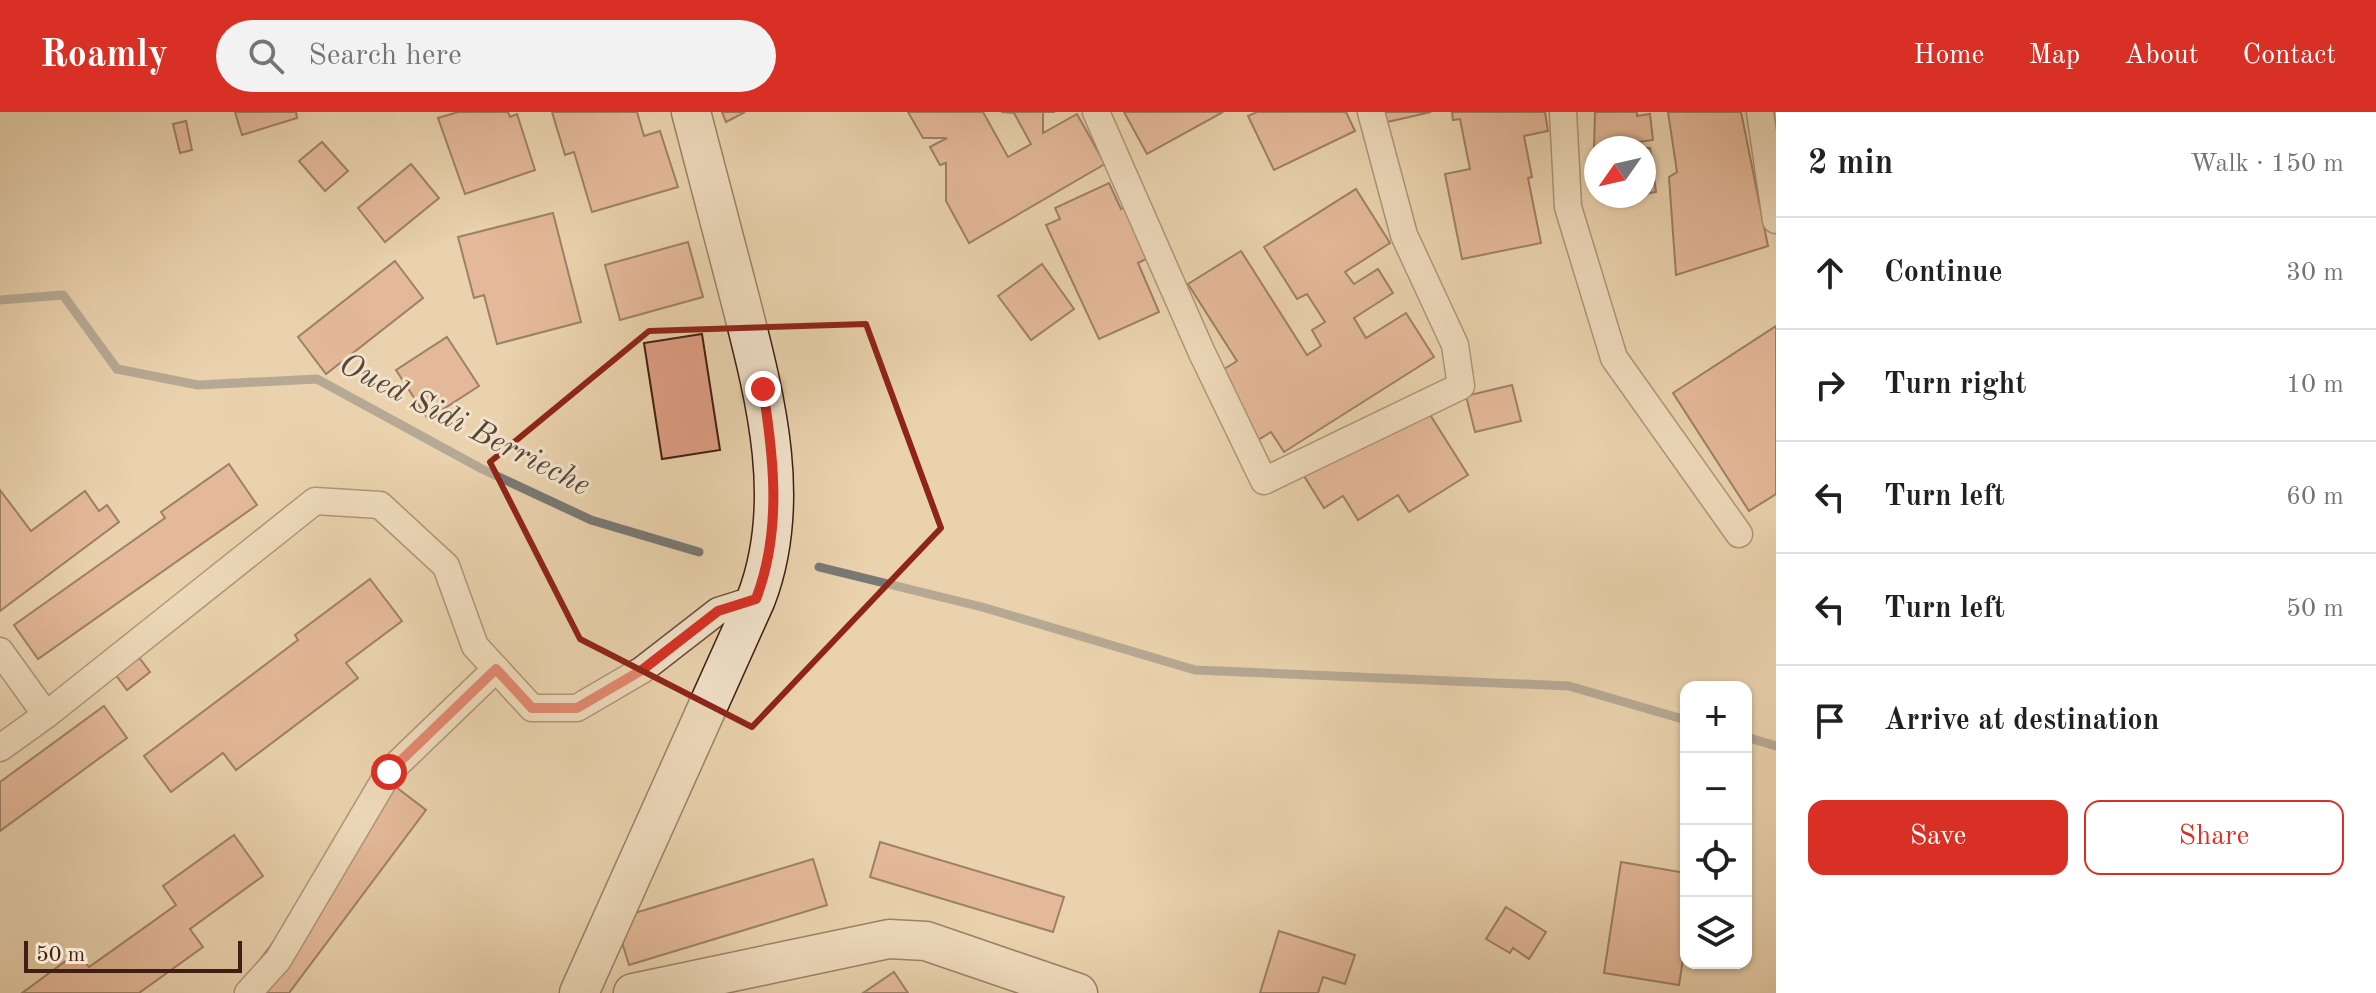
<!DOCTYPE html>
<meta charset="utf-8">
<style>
body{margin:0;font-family:"Old Standard TT",serif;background:#f2f2f2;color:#202124}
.controls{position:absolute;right:24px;bottom:24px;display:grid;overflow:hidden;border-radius:16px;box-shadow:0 2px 6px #0004}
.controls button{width:72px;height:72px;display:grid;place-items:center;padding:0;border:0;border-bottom:2px solid #e0e0e0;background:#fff;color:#202124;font:40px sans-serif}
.compass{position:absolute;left:1584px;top:24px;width:72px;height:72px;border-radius:50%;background:#fff;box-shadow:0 2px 6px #0004;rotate:236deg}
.scale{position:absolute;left:24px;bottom:20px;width:218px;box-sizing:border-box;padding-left:8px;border:4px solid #401f12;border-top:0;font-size:22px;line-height:28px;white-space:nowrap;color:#401f12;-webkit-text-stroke:6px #f1e2ca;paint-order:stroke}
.stop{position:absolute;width:24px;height:24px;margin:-18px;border:6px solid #d93025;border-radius:50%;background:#fff}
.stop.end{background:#d93025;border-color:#fff;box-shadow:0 2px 8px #0008}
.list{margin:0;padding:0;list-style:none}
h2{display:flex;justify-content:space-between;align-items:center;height:104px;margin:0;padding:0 32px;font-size:34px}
h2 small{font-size:26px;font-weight:400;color:#757577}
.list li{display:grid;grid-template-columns:52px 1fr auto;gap:24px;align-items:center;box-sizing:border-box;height:112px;padding:0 32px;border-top:2px solid #e0e0e0}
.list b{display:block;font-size:30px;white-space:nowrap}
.list em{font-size:26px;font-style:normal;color:#757577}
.actions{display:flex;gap:16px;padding:24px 32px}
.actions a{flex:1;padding:18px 0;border:2px solid #d93025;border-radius:16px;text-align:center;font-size:28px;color:#d93025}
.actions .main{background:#d93025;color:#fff}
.icon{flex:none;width:44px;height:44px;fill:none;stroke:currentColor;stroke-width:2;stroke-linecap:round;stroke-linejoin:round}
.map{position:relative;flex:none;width:1776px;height:881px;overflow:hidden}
header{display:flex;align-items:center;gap:48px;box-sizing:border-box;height:112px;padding:0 40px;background:#d93025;color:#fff}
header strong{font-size:38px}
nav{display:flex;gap:44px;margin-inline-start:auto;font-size:28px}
.search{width:560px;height:72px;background:#f2f2f2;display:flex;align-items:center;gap:20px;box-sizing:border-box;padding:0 28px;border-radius:44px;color:#757577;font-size:30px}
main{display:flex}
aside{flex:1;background:#fff}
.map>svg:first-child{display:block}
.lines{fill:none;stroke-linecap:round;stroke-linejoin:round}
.stream{stroke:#787974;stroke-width:9}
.building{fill:#dd9c82;stroke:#401f12;stroke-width:2}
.street-casing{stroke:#6a4c39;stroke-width:29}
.secondary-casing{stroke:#401f12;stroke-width:41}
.street{stroke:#f1e2ca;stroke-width:26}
.secondary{stroke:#f1e2ca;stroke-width:38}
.route{stroke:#d93025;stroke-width:10}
.marked{fill:none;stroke:#8f2418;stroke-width:6;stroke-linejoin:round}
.labels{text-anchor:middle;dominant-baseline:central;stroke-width:6;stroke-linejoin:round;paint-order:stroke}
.water-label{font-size:32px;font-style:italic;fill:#57443b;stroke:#f1e2ca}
</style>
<header>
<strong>Roamly</strong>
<div class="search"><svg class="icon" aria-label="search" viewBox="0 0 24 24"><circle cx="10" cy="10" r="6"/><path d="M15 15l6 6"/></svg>Search here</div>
<nav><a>Home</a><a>Map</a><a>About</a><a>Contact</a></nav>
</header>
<main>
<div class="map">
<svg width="1776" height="881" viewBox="0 0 1776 881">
<rect width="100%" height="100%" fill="#e9d2ad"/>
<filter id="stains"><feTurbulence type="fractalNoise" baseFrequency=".0025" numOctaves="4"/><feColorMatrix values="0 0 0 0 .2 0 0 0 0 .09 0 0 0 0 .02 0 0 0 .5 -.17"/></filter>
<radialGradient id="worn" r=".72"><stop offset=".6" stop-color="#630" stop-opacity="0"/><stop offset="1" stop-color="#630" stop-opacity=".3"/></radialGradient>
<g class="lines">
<g class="stream">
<polyline points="0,188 63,183 117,257 198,273 317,267 482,357 591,408 699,440"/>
<polyline points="819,455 982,495 1195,558 1569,574 1686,608"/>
<polyline points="1746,625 1776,634"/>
</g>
</g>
<g class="building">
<polygon points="235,0 296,0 297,6 242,23"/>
<polygon points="458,0 508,0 510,5 517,2 535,58 465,82 438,6"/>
<polygon points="552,0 637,0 644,24 660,19 678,75 592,100 574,40 565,43"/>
<polygon points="722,0 745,0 726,10"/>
<polygon points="908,0 983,0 1008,45 1031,32 1014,1 1001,0 1055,0 1043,0 1043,21 1077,2 1105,52 969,131 946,89 946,51 940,53 930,35 947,26 923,26"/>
<polygon points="1124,0 1223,0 1147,42"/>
<polygon points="1257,0 1346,0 1355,19 1274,58 1248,4"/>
<polygon points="1380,0 1431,0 1383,11"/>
<polygon points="1452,0 1545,0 1548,19 1524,24 1532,65 1528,66 1541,131 1462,147 1445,62 1470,57 1460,7 1453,8"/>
<polygon points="1595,0 1637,0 1637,4 1650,2 1653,28 1594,36"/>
<polygon points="1668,0 1741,0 1768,134 1676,163 1669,65 1677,60"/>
<polygon points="186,9 192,38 180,41 173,12"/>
<polygon points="322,30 348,59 325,79 299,49"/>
<polygon points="1644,36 1650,36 1656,80 1644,82"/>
<polygon points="411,52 439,86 385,130 358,96"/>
<polygon points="1109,71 1121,97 1128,93 1152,144 1138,151 1159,200 1099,227 1046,113 1060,107 1055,96"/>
<polygon points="1356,77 1390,131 1345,160 1354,172 1378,157 1393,181 1354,206 1366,226 1406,201 1434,245 1284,340 1271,320 1258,328 1221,259 1237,249 1188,172 1241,139 1307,243 1321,234 1312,218 1325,210 1307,182 1297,187 1264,135"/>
<polygon points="553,101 581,210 497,232 484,183 474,186 458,125"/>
<polygon points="688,130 703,185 620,208 605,153"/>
<polygon points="395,149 423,186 326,262 298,225"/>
<polygon points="1042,152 1074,197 1031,228 998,184"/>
<polygon points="1776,214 1776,382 1749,399 1673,281"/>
<polygon points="702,222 720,338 662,347 644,231"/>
<polygon points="447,225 479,274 428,307 396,258"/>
<polygon points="1512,273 1521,309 1475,320 1466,284"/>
<polygon points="1422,290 1468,363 1409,400 1398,383 1358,408 1343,384 1324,396 1304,364"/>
<polygon points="229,352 257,393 38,547 14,513 165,406 161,400"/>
<polygon points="0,378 31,419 85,379 99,399 107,393 119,410 0,499"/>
<polygon points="370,467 402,509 346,551 358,566 236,658 223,641 171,680 144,644 298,528 295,523"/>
<polygon points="135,540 150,560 127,578 112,558"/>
<polygon points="104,594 127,626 0,719 0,670"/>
<polygon points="392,672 426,698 289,881 235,881"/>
<polygon points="234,723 263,764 190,817 203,835 139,881 22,881 78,840 89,855 176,793 163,774"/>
<polygon points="880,730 1064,785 1053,820 870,765"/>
<polygon points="813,747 827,793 629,853 615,807"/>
<polygon points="1621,750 1686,761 1686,828 1679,873 1604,861"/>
<polygon points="1506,795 1546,820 1529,847 1513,836 1510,841 1486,827"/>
<polygon points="1279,819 1355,843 1345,872 1323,865 1318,881 1260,881"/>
<polygon points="894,860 908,881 863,881"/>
</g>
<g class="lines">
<defs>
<g id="street">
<polyline points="1096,0 1202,241 1264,369 1461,274 1455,233 1404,123 1371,0"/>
<polyline points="1563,0 1568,95 1614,246 1739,422"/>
<polyline points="1760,0 1776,108"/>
<polyline points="0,539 46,603"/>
<polyline points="0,636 46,603 315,389 380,393 446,454 475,534 532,596 577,596 642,558 718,499 756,487"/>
<polyline points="248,881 278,848 389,660 496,557"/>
</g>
<g id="secondary">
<path d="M579,881L756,487C794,388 764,281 739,183C723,122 707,61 691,0"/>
<polyline points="633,881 889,827 926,829 1078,881"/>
</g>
</defs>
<use href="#street" class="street-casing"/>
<use href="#secondary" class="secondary-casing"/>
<use href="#street" class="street"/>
<use href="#secondary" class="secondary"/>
</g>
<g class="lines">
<path class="route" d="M389,660L496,557L532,596H577L642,558L718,499L756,487C782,419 774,347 763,277"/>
</g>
<path d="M0 0H1776V881H0ZM866,212L941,416L752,615L580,527L490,350L649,219Z" fill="#e9d2ad" fill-opacity=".55" fill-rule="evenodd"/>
<path class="marked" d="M866,212L941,416L752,615L580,527L490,350L649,219Z"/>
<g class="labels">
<g class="water-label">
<text transform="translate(464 314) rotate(27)">Oued Sidi Berrieche</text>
</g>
</g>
<rect width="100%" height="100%" filter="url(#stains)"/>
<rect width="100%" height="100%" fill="url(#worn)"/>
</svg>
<div class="controls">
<button>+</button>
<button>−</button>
<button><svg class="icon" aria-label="locate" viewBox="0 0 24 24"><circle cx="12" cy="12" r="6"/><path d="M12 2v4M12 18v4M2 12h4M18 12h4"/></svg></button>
<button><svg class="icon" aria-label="layers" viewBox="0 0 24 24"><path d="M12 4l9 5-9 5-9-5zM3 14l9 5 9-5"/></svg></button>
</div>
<svg class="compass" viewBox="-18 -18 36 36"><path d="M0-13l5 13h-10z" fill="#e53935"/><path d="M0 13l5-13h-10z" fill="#757577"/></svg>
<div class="scale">50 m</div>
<div class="stop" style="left:389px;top:660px"></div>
<div class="stop end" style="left:763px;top:277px"></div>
</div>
<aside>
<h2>2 min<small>Walk · 150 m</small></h2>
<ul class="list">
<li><svg class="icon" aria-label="ahead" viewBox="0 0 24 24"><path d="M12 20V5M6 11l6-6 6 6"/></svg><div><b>Continue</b></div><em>30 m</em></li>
<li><svg class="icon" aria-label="right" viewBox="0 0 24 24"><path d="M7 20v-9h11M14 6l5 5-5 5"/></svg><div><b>Turn right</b></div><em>10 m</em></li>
<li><svg class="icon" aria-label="left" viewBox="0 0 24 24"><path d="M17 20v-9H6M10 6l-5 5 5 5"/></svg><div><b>Turn left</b></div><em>60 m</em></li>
<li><svg class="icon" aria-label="left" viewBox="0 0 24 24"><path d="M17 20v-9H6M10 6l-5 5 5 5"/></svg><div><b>Turn left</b></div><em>50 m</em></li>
<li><svg class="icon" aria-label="arrive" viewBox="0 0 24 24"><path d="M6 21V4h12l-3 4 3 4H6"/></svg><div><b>Arrive at destination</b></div></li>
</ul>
<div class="actions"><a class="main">Save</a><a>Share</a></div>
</aside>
</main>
